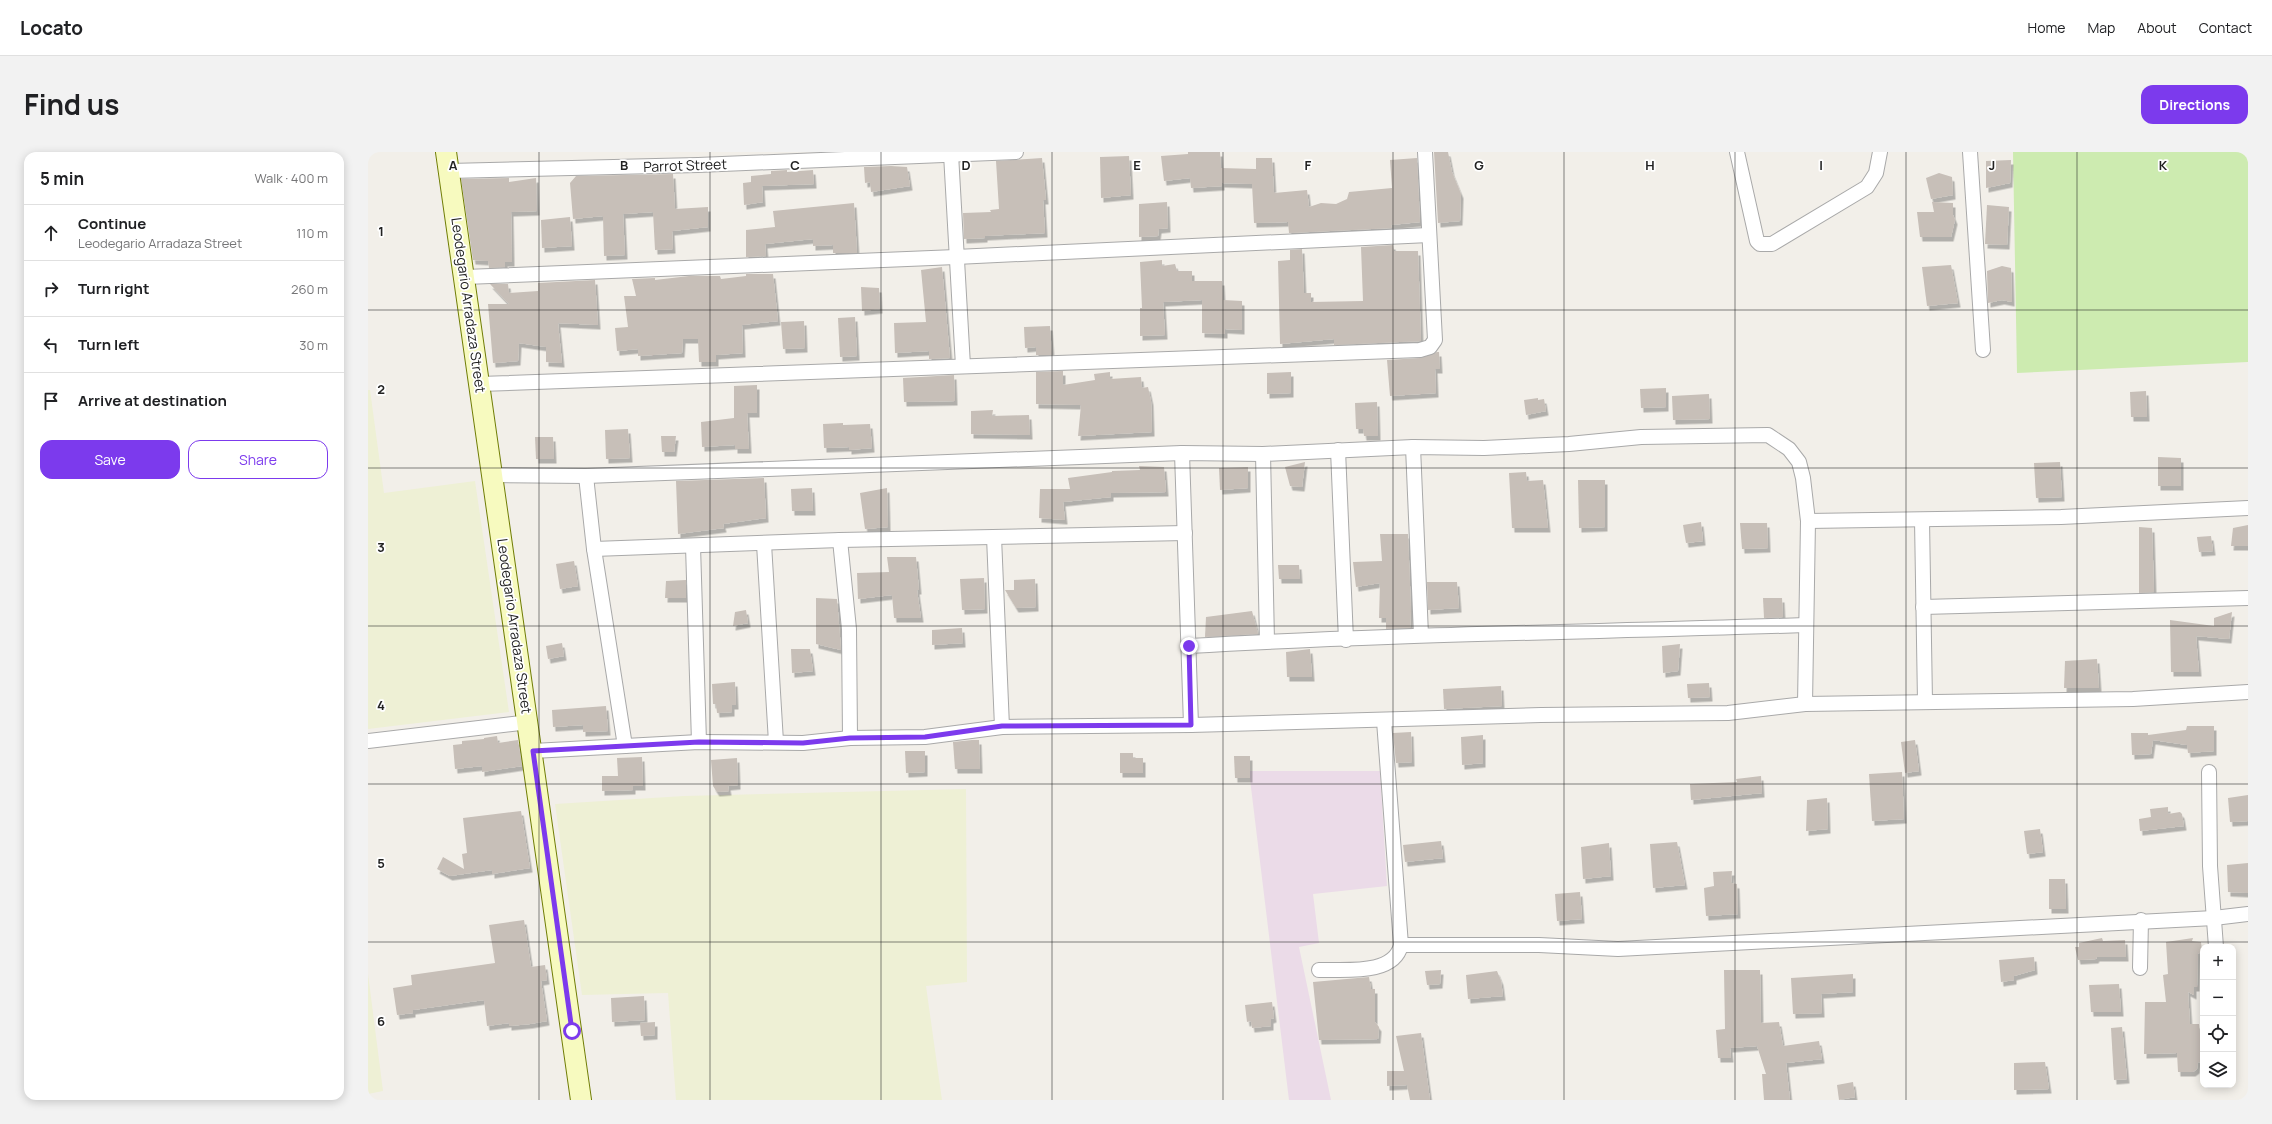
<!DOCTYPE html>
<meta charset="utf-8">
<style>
body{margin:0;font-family:Manrope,sans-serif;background:#f2f2f2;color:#202124}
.controls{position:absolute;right:12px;bottom:12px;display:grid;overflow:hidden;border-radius:8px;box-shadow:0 2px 10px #0003}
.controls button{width:36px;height:36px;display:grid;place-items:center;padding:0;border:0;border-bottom:1px solid #e0e0e0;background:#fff;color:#202124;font:20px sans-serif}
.stop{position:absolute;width:12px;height:12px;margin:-9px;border:3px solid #7c3aed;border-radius:50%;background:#fff}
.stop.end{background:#7c3aed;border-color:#fff;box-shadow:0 1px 4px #0008}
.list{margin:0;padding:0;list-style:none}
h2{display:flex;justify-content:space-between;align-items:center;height:52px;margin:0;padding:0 16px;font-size:17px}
h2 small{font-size:13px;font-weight:400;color:#757577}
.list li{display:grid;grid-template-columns:26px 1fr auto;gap:12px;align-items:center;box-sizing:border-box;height:56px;padding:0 16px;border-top:1px solid #e0e0e0}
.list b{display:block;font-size:15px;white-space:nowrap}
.list p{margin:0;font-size:13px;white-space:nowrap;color:#757577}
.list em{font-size:13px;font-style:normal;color:#757577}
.actions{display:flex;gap:8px;padding:12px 16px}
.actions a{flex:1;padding:9px 0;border:1px solid #7c3aed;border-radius:12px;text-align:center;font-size:14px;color:#7c3aed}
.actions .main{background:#7c3aed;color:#fff}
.icon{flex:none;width:22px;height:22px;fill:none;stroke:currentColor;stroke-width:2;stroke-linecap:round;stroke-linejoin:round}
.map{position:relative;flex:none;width:1880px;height:948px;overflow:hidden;border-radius:12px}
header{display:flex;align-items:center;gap:24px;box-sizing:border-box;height:56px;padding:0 20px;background:#fff;border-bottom:1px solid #e0e0e0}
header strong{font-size:19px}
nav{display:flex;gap:22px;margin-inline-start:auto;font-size:14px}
.intro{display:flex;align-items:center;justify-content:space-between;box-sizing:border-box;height:96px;padding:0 24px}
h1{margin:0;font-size:28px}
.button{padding:10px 18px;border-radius:12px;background:#7c3aed;color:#fff;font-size:14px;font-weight:700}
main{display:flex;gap:24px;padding:0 24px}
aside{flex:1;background:#fff;border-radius:12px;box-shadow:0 2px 10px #0003}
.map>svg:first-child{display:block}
.industrial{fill:#ebdbe8}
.farmland{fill:#eef0d5}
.grass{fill:#cdebb0}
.building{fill:#c7bfb8;filter:url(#shadow)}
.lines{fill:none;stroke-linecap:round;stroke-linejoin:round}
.street-casing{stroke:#a9a9a9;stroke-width:16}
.secondary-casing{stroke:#707d05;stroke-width:22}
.street{stroke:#fff;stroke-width:14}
.secondary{stroke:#f7fabf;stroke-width:20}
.route{stroke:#7c3aed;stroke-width:5}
.grid{fill:none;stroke:#222;stroke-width:1;stroke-opacity:0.55}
.labels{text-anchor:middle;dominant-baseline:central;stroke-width:3.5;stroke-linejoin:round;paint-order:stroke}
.street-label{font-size:14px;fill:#222;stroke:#fff}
.grid-label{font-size:13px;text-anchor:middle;font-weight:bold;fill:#222;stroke:#fff;stroke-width:3.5;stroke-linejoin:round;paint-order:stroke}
</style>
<header>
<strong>Locato</strong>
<nav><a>Home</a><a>Map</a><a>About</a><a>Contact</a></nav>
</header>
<div class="intro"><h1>Find us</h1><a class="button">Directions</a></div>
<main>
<aside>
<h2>5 min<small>Walk · 400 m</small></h2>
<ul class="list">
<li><svg class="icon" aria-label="ahead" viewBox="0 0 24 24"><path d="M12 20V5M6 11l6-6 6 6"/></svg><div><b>Continue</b><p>Leodegario Arradaza Street</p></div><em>110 m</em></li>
<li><svg class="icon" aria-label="right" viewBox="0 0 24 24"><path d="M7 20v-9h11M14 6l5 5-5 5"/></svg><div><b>Turn right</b></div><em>260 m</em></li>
<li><svg class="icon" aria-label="left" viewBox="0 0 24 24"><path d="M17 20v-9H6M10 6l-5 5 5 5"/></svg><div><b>Turn left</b></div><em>30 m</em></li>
<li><svg class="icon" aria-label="arrive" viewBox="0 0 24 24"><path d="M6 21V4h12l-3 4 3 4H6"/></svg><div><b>Arrive at destination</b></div></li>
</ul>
<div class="actions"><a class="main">Save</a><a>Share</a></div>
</aside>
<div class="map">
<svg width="1880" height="948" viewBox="0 0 1880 948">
<defs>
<filter id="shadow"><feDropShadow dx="2.5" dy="4.5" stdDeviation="0" flood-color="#0004"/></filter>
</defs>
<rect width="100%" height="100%" fill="#f2efe9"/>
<polygon class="industrial" points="881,619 1012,619 1019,734 945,742 951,791 931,795 963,948 921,948"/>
<g class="farmland">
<polygon points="0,238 2,238 16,341 107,329 141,560 0,577"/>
<polygon points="598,637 599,830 558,834 574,948 308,948 300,841 214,843 187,652 316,644"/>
<polygon points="0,822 15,939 0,942"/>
</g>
<polygon class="grass" points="1645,0 1880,0 1880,210 1649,221"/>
<g class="building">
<polygon points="820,0 852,0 853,16 888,17 888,6 904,6 906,41 939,38 941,55 953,51 968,52 979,47 981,40 1024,36 1022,8 1049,6 1052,70 1023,73 1024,76 921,81 920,70 886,71 884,32 854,31 854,34 823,36 822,26 796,29 793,4 820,2"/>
<polygon points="1066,0 1080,0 1084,20 1093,42 1092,69 1070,71"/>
<polygon points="761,4 763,43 733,46 732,5"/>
<polygon points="674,6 678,48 675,48 677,81 617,84 617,86 596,87 595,61 623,60 622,58 631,57 628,9"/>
<polygon points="1643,8 1642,31 1618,36 1618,9"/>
<polygon points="523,14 539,15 542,34 503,40 502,30 497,31 496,15"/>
<polygon points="419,18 419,20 445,18 446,32 394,34 395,50 376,53 375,31 383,30 383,24 403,22 403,19"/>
<polygon points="1571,21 1584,25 1585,43 1563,47 1558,26"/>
<polygon points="305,22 307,57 340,55 340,75 304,79 305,97 287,98 285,60 255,62 257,103 236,104 235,64 205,67 202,31 208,24"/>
<polygon points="141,26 141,30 168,26 169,59 143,60 144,110 137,110 137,115 121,116 120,109 105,108 93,27"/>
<polygon points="799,50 800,76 791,77 790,84 771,85 771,52"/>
<polygon points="1564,50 1585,51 1585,63 1587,68 1583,85 1552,85 1549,60 1566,60"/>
<polygon points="486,51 489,101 465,101 465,93 445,94 445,87 397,92 398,104 378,105 378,78 407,75 405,59"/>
<polygon points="1619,53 1641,55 1639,93 1617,92"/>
<polygon points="202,65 204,94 174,96 173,68"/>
<polygon points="1025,93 1026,99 1050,99 1053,189 966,193 966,187 912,192 910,109 922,108 922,98 934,97 936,141 943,141 943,150 995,149 993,95"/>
<polygon points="794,108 794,114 807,112 809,119 824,119 824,129 854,129 855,148 874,149 874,178 857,177 857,182 834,181 834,148 795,150 797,183 772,184 772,156 774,156 772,110"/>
<polygon points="1583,113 1590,151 1559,154 1554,115"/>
<polygon points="1634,114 1643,116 1644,150 1634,148 1620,151 1619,119"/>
<polygon points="574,115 582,206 561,207 561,199 527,201 526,171 558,170 553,118"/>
<polygon points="378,122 405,122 410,169 374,173 375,201 348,203 348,210 331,210 330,187 315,187 314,201 270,204 270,197 249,199 247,176 260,175 256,144 268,144 264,127 287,126 287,128 321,124 352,124 353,127 378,124"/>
<polygon points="227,128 230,173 190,171 194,211 178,210 178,195 151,191 150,209 125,211 120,152 141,152 122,132 140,132 141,141 170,139 170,131"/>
<polygon points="493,135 511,136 512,157 494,159"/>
<polygon points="487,165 489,204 472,205 470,166"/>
<polygon points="436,169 437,196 415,197 413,170"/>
<polygon points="682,174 684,203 668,203 668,195 657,196 656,175"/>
<polygon points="1069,200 1071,200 1072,217 1067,217 1068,241 1022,244 1019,208 1052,206"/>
<polygon points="695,219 695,233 727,228 726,222 742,220 742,227 773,225 774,236 780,235 783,249 784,280 710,284 713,253 668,252 668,220"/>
<polygon points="923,220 923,241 899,242 899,221"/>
<polygon points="586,223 587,249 536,250 535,226"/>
<polygon points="389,233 389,261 379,261 381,297 367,297 367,293 334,295 333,270 366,266 366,234"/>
<polygon points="1298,236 1298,255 1273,256 1272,237"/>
<polygon points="1778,239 1779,265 1763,265 1762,240"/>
<polygon points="1341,242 1342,267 1305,268 1304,244"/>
<polygon points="1170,246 1170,248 1176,247 1178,259 1158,263 1156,248"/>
<polygon points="1009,250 1010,284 996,284 995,277 988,277 987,251"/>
<polygon points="625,258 624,264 661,263 662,283 603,282 603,259"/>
<polygon points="475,271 475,273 502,272 504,296 481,298 481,295 456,296 455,272"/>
<polygon points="260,277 262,306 238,307 237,278"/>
<polygon points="293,284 308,284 306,300 294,300"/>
<polygon points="167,285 185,285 186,307 168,307"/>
<polygon points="1790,305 1813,306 1813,334 1790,334"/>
<polygon points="937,310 934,335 922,334 917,315"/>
<polygon points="1692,310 1694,345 1668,346 1666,311"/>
<polygon points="771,314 796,315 798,340 743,341 743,345 695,350 697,368 671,366 672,337 702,337 700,326 744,320 744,319 772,318"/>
<polygon points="880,315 880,336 852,338 851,316"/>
<polygon points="1158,320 1159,329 1175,328 1180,376 1144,376 1141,321"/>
<polygon points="396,326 398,366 355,372 356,376 310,382 308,329"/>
<polygon points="1210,328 1237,328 1237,375 1211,376"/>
<polygon points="444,336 445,359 424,359 423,337"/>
<polygon points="519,336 520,375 497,377 492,341"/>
<polygon points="1333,370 1335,389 1318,391 1315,373"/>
<polygon points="1372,371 1399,371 1400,396 1374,397"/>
<polygon points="1880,373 1880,394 1863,394 1865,376"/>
<polygon points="1771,375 1784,376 1786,440 1771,441"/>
<polygon points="1012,382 1040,382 1043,459 1042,476 1018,477 1018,466 1011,466 1012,431 988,435 985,410 1014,409"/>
<polygon points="1843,384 1845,399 1831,400 1829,385"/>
<polygon points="519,405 548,405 551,438 549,438 553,466 526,466 524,443 490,447 489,421 521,420"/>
<polygon points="206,409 210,434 192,437 188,412"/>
<polygon points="910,413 931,413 932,427 911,427"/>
<polygon points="616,426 617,457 594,458 592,427"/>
<polygon points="667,427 668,455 648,456 637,438 646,438 646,428"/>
<polygon points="318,428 318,446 297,446 298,429"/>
<polygon points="1059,430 1089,430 1091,456 1060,458"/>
<polygon points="448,446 469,447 473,498 448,492"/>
<polygon points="1395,446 1414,446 1415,465 1396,466"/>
<polygon points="378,458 380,471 365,474 367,460"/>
<polygon points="884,459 890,482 837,485 838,465"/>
<polygon points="1864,460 1861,487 1828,484 1831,520 1803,520 1802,468 1846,474 1846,466"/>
<polygon points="594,476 595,491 564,493 564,478"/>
<polygon points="194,491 196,504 180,507 178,494"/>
<polygon points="1312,492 1310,519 1295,521 1294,494"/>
<polygon points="423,497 442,497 445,519 424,521"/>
<polygon points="942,497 944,525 919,525 918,500"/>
<polygon points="1729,507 1731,536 1696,536 1697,509"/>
<polygon points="367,530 368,553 364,553 364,560 349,561 348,552 345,552 344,532"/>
<polygon points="1341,531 1342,545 1320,546 1319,532"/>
<polygon points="1133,534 1134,554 1076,557 1075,537"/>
<polygon points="238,554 240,579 215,580 215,573 185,575 184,558"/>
<polygon points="1819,574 1846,574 1846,599 1820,601 1819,593 1785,588 1783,602 1764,603 1763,581 1780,581 1780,583 1818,578"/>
<polygon points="1043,580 1044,610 1028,611 1025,581"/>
<polygon points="1115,583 1115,611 1094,613 1093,585"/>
<polygon points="129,584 130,591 150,588 154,614 114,620 114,614 87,617 85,593 94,592 94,589 116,587 116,586"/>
<polygon points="604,588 611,588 612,617 587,617 585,590"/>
<polygon points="1547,588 1551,619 1537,621 1533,590"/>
<polygon points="537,599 557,599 557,620 538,621"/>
<polygon points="752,601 765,601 765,606 775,606 775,621 752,621"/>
<polygon points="866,604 882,604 882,626 867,626"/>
<polygon points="274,605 275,634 265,634 265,638 234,639 234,624 250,624 249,606"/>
<polygon points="369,606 370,633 360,634 361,639 349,640 345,634 343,608"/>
<polygon points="1534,620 1536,667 1504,669 1501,622"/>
<polygon points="1393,624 1394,641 1323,648 1322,632 1369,630 1368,627"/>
<polygon points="1880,643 1880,669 1862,670 1860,646"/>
<polygon points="1459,646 1460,677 1438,679 1439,648"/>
<polygon points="1800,655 1800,662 1812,660 1814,662 1816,674 1772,679 1771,667 1783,665 1782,657"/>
<polygon points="153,659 162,716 124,722 124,718 82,724 69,717 75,705 96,717 94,702 99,701 95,666"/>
<polygon points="1672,677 1675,700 1659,702 1656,679"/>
<polygon points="1073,689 1075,706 1037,710 1035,693"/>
<polygon points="1309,690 1317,733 1285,736 1282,692"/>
<polygon points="1241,691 1243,724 1215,727 1213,695"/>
<polygon points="1880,711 1880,741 1860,740 1859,713"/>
<polygon points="1364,719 1363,731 1369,732 1370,762 1338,764 1336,736 1346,734 1345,720"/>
<polygon points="1681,727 1697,727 1698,757 1681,757"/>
<polygon points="1212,740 1214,767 1189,769 1187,742"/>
<polygon points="156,768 163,815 177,813 179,828 173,829 179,869 162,872 141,874 141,871 119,874 116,848 45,858 45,861 29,863 25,836 44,833 43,823 127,811 121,773"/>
<polygon points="1734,786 1735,789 1757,788 1758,805 1729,805 1728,807 1710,808 1707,795 1711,795 1711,791"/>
<polygon points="1825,786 1824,789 1833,790 1834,799 1830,802 1829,835 1826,835 1826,843 1820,840 1822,872 1831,872 1835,911 1830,910 1829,917 1825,920 1810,920 1809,901 1776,902 1777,850 1798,850 1795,823 1800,822 1798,790"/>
<polygon points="1666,805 1667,818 1646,824 1646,828 1633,830 1631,808"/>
<polygon points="1073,818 1072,832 1059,833 1057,819"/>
<polygon points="1356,818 1392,818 1393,871 1411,870 1415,894 1451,889 1454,907 1418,911 1422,948 1396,948 1394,922 1398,922 1389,894 1362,896 1363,906 1350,906 1348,878 1357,877"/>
<polygon points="1129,819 1133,829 1135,844 1100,847 1098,823"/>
<polygon points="1485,822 1485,840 1453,842 1454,861 1425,862 1423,826"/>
<polygon points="1001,825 1003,837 1007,837 1007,870 1011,875 1010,887 951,888 945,830"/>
<polygon points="1751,832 1753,860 1723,860 1721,833"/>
<polygon points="276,844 277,868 244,870 243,846"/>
<polygon points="904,850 906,866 903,867 903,874 884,876 883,869 879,870 877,853"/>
<polygon points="287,870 287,883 273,884 272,871"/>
<polygon points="1754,875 1759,927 1746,928 1743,876"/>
<polygon points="1053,881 1062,948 1042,948 1039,933 1019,934 1019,919 1036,919 1028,884"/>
<polygon points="1677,910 1681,937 1646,938 1646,911"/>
<polygon points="1485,930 1487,945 1471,948 1469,933"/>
</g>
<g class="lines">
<defs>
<g id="street">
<polyline points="1369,0 1389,89 1392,92 1404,92 1499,35 1508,21 1512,0"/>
<polyline points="1602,0 1615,198"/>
<polyline points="583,2 595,214"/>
<polyline points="81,19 330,13 648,0"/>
<polyline points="97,125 588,105 1061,83"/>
<polyline points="112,232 1052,198 1062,195 1067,188 1057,0"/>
<polyline points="1045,295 1053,483"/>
<polyline points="970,298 978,488"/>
<polyline points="814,301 823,573"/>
<polyline points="895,302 899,489"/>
<polyline points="125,323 218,324 814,301 895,302 1045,295 1116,296 1201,292 1273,285 1400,283 1421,297 1431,310 1435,326 1440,369 1437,552"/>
<polyline points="218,324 226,397 257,594"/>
<polyline points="1554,368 1557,550"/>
<polyline points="1440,369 1693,365 1880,356"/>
<polyline points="626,385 634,575"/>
<polyline points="472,388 481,477 482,586"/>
<polyline points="396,392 408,590"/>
<polyline points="325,394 331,590"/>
<polyline points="226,397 472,388 817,381"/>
<polyline points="1555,455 1880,446"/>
<path d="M821,494C1026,482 1232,480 1437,473"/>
<polyline points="0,589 161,570"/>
<polyline points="165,599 331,590 435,591 482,586 557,585 634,575 823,573 1173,563 1360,561 1437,552 1765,547 1880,540"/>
<polyline points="1841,620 1842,714 1848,795"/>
<polyline points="1033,793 1171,793 1250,797 1846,766 1880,762"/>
<polyline points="1772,816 1773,768"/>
<path d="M951,818C976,817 1026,824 1033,793L1016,569"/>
</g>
<polyline id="secondary" points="78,0 213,948"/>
</defs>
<use href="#street" class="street-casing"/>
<use href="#secondary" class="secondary-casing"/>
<use href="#street" class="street"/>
<use href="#secondary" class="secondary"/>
</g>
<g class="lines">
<polyline class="route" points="204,879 165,599 331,590 435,591 482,586 557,585 634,574 823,573 821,494"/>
</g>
<path class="grid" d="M171,0V948M342,0V948M513,0V948M684,0V948M855,0V948M1025,0V948M1196,0V948M1367,0V948M1538,0V948M1709,0V948M0,158H1880M0,316H1880M0,474H1880M0,632H1880M0,790H1880"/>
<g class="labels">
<g class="street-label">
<text transform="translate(317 13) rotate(-2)">Parrot Street</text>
<text transform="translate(101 153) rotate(82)">Leodegario Arradaza Street</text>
<text transform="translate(147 474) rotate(82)">Leodegario Arradaza Street</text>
</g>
</g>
<g class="grid-label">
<text x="85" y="18">A</text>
<text x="256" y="18">B</text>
<text x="427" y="18">C</text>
<text x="598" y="18">D</text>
<text x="769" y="18">E</text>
<text x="940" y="18">F</text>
<text x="1111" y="18">G</text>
<text x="1282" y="18">H</text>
<text x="1453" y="18">I</text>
<text x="1624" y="18">J</text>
<text x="1795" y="18">K</text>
<text x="13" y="84">1</text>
<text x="13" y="242">2</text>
<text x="13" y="400">3</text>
<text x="13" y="558">4</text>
<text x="13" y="716">5</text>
<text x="13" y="874">6</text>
</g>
</svg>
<div class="controls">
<button>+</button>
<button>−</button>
<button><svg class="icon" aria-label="locate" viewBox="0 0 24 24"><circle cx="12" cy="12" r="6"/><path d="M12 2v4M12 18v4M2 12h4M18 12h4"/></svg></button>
<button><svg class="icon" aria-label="layers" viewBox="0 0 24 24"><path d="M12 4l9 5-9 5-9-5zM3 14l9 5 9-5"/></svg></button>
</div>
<div class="stop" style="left:204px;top:879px"></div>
<div class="stop end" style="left:821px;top:494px"></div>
</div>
</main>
